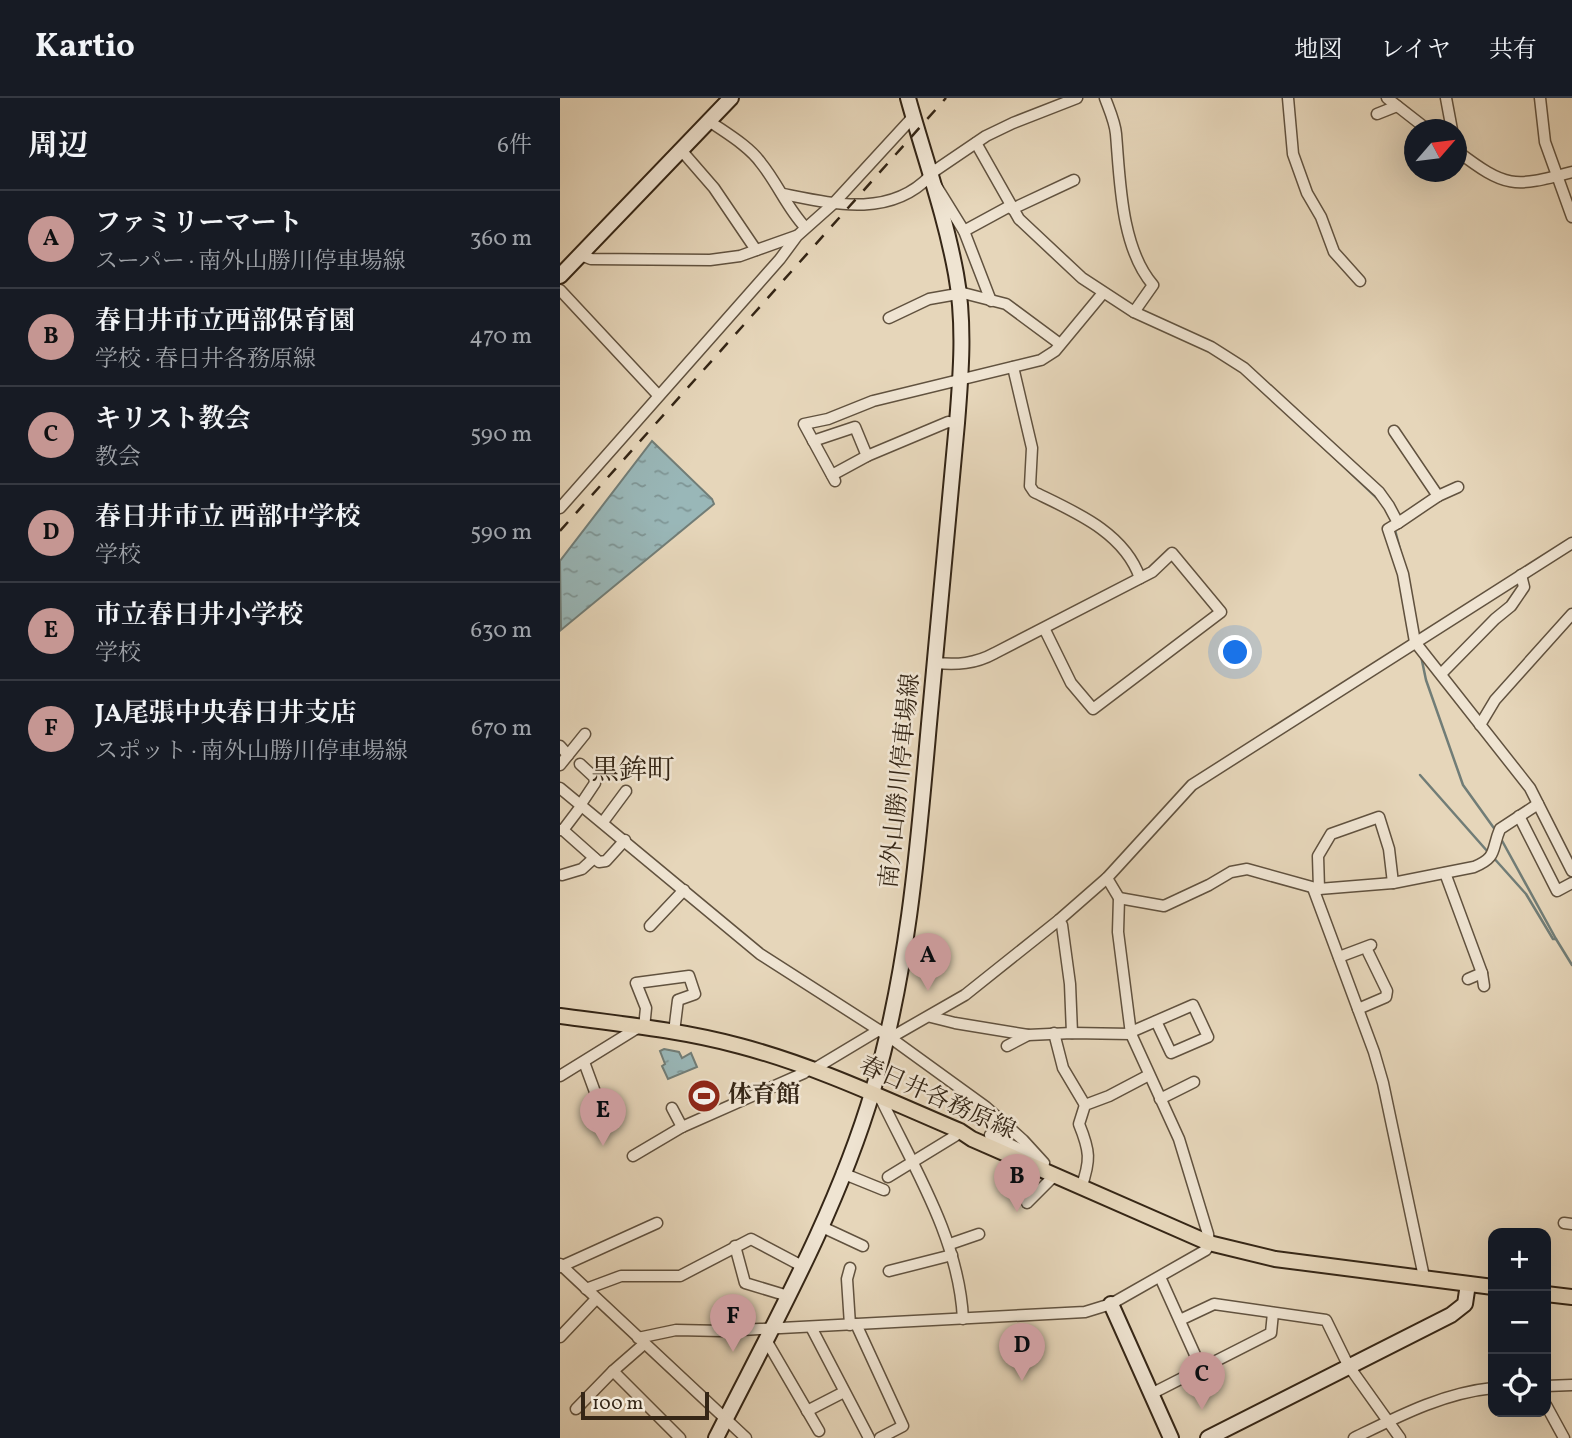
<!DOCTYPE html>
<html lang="ja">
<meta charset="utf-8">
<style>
body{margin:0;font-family:Vollkorn,"Noto Serif JP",serif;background:#20242c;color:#f1f3f6}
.controls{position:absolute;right:21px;bottom:21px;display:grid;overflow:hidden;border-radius:14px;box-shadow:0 7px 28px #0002}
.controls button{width:63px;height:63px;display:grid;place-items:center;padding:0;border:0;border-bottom:2px solid #363941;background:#171b24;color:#f1f3f6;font:35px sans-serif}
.compass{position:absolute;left:844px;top:21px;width:63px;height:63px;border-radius:50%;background:#171b24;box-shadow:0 7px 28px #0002;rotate:62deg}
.scale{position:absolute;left:21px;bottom:18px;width:128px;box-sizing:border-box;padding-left:7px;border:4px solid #352616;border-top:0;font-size:19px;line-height:24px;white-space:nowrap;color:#352616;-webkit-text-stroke:5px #efe4d2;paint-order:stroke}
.you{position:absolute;left:676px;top:555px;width:24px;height:24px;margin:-18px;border:5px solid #fff;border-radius:50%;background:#1a73e8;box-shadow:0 0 0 10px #1a73e833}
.badge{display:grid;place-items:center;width:46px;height:46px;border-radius:50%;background:#c59692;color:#111;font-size:23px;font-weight:700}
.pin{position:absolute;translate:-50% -58px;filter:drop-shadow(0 2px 4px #0008)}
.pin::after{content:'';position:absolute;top:37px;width:24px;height:21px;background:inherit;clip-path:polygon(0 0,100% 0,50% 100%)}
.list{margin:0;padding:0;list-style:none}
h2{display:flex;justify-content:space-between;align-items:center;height:91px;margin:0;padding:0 28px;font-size:30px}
h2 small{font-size:23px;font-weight:400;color:#9ea1a6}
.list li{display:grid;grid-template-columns:46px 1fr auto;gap:21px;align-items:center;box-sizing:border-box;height:98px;padding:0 28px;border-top:2px solid #363941}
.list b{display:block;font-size:26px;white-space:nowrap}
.list p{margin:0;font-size:23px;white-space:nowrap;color:#9ea1a6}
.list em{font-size:23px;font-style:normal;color:#9ea1a6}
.icon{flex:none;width:38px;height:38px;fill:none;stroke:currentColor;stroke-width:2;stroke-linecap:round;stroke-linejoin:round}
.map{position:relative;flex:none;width:1012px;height:1340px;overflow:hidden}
header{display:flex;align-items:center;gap:42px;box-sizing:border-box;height:98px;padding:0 35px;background:#171b24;border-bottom:2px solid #363941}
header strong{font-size:33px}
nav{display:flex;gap:38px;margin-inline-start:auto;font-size:24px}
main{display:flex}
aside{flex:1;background:#171b24}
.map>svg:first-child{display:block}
.water{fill:url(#water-ripples);stroke:#717d77;stroke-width:2}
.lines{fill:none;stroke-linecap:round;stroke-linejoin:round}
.stream{stroke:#717d77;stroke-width:2.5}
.street-casing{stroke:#61523f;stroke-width:13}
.secondary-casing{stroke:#352616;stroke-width:18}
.primary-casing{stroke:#352616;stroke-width:18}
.street{stroke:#efe4d2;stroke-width:10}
.secondary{stroke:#efe4d2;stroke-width:14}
.primary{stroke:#e6d6ba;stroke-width:14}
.rail{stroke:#352616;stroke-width:2.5;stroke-dasharray:12 12;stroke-linecap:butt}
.labels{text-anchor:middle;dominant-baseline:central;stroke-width:5;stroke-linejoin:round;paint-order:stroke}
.street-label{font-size:24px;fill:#352616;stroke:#efe4d2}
.poi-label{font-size:24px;font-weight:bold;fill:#352616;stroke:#efe4d2;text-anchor:start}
.quarter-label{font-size:28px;fill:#352616;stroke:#efe4d2}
</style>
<header>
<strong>Kartio</strong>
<nav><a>地図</a><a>レイヤ</a><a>共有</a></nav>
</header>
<main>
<aside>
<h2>周辺<small>6件</small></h2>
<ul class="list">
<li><span class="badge">A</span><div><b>ファミリーマート</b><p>スーパー · 南外山勝川停車場線</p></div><em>360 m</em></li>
<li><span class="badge">B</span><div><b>春日井市立西部保育園</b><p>学校 · 春日井各務原線</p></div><em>470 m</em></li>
<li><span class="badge">C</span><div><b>キリスト教会</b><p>教会</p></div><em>590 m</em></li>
<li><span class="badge">D</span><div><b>春日井市立 西部中学校</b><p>学校</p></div><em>590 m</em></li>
<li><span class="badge">E</span><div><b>市立春日井小学校</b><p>学校</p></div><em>630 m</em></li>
<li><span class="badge">F</span><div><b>JA尾張中央春日井支店</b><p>スポット · 南外山勝川停車場線</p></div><em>670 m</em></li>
</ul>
</aside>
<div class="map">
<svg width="1012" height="1340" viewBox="0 0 1012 1340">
<defs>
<pattern id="water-ripples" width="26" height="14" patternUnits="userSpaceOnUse" patternTransform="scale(1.75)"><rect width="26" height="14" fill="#99b7b8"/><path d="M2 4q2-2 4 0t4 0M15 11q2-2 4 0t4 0" fill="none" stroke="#7e9595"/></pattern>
</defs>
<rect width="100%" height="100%" fill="#e6d6ba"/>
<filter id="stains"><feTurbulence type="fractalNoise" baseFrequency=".00286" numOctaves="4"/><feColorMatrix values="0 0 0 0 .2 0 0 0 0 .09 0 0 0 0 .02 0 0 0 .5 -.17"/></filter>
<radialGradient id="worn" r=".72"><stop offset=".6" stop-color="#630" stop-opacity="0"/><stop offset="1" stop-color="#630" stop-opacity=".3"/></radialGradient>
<g class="water">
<polygon points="92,343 152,401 154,406 1,532 0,463"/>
<polygon points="104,951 119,954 122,960 131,955 137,969 108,981 102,968 105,966 100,953"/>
</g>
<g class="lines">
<g class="stream">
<polyline points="762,348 818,401"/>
<polyline points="835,432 842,459"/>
<polyline points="861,558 866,582 903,687 936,733"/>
<polyline points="860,677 928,754"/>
<polyline points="940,739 996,841 1012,867"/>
<polyline points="932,758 966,796 993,841 996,841"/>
</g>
<defs>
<g id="street">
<path d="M545,0C549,11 555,24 556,36C560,83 561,150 593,187L574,214"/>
<polyline points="728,0 733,56 747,95 761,119 774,154 800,183"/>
<polyline points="827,0 868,32"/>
<polyline points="886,0 892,32"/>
<polyline points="980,0 985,44 1012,119"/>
<polyline points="817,16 837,8"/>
<path d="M149,23C166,35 189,48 201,65C218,86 227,110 245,129"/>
<polyline points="416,45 459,121 522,180 574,214 651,249 684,270 819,394 829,408 838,425 828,431 843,476 855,544 970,690 1012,773"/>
<polyline points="121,52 154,90 196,152"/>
<path d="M897,53C946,90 953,90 1012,74"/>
<polyline points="370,76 426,38 453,25 517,0"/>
<path d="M223,96C273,106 330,120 370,78L404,133L431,203"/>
<polyline points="452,111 514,82"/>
<polyline points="404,133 450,108"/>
<polyline points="21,157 31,161 150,162 180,158 236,138"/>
<polyline points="0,192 98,297"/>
<polyline points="329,220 369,201 403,195 446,206 500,246"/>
<path d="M453,269L472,350L470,388L474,394C515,414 564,434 580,480"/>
<polyline points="834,333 878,398"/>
<polyline points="253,343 295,329 307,358"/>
<polyline points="272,377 307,358 388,324 397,325"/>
<polyline points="275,383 244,326 268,321 313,303 481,262 495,253 543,195"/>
<polyline points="0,410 220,161 237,138 273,106 353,19"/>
<polyline points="838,425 878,398 898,389"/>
<path d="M375,565C397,567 415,566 435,555L592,474L612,455L661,514L533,611L511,585L484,530"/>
<polyline points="881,576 935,521 951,508 964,489 961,477"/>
<polyline points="920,627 935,602 1012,516"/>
<polyline points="0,648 8,657"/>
<polyline points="20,666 34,679 35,685 21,706"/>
<polyline points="0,667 25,636"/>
<polyline points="0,690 200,856 328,938 426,1009 463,1042 484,1065 481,1072"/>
<polyline points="959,718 997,793 1012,785"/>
<polyline points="43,724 66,693"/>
<polyline points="0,732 3,732 22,707"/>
<polyline points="3,732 39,764 46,763 65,742"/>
<polyline points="885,775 922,875 924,888"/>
<polyline points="2,777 22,771 34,760"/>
<polyline points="753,790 814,954 823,985 864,1179"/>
<polyline points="759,791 758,758 771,736 819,719 829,751 833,785"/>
<path d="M559,800L604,808L649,787L671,774L687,771L759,791L833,785L914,769C938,759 931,752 940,731L978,706"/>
<polyline points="499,822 502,827 510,886 512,935"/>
<polyline points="90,828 124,792"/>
<polyline points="779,859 811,847"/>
<polyline points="908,881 922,875"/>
<polyline points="798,911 826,899 827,893 808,854"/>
<polyline points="371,919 395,925 468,937"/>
<polyline points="84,930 86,910 76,885 129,878 135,896 118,902 114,934"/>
<polyline points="571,934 633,907 648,939 611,955 596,923"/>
<polyline points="494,935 503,970 525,1007"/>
<polyline points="330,940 405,897 499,822 547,780 632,687 1012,445"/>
<polyline points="447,948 468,937 512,935 571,936"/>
<polyline points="24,964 35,994"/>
<polyline points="254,971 319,932"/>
<polyline points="0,978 79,929"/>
<path d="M320,999C354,1070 399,1141 403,1221"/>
<polyline points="600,1001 634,984"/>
<polyline points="112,1010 122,1029"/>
<polyline points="430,1037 474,1058"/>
<polyline points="73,1058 122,1029 244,975 251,969"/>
<polyline points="282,1075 324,1092"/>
<polyline points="328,1079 395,1038 400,1033"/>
<path d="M521,1090C531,1062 530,1053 519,1026L525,1007L549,998L589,977"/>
<polyline points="467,1105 494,1078"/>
<polyline points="1004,1125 1012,1126"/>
<polyline points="260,1128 303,1148"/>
<polyline points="390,1146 419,1136"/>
<polyline points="175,1148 185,1185 228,1198"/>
<polyline points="0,1166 186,1340"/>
<polyline points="0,1169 97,1125"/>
<polyline points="290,1170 287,1181 290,1227"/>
<polyline points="329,1173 392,1157"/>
<polyline points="600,1179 641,1270"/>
<polyline points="26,1191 61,1178 120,1178 191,1141 242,1168"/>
<polyline points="620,1222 654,1206 766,1222 788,1267 840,1340"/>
<polyline points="296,1226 343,1328 320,1340"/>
<polyline points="251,1229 309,1340"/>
<polyline points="0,1239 36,1201"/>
<polyline points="78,1240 116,1232 163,1233 525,1214 551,1206 646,1152 649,1145 648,1136 619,1041 571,936 558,834 559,800 547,780"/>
<polyline points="206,1242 259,1333"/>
<polyline points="53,1273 120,1340"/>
<polyline points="986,1288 1012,1287"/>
<polyline points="591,1296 711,1235 713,1215"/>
<polyline points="986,1307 1004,1340"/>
<polyline points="16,1311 53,1273 84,1246"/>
<polyline points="247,1313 284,1294"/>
<path d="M794,1340C839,1318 883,1295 933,1290"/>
</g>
<g id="secondary">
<polyline points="0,178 171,0"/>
<polyline points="551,1206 611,1340"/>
<path d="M156,1340C213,1227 277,1114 313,992C348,873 358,750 369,626C378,526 388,426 397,325C401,276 405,225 396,176C385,116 364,58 348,0"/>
<polyline points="648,1340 891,1217 905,1206 908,1186"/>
</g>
<g id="primary">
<path d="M0,918C60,926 121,932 180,948C256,968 327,1002 400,1033L412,1041L649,1145L715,1161L933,1189"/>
<polyline points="986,1196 1012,1199"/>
</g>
</defs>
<use href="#street" class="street-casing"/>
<use href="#secondary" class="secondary-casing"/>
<use href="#primary" class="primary-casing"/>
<use href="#street" class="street"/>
<use href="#secondary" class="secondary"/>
<use href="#primary" class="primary"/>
<polyline class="rail" points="0,433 386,0"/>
</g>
<defs>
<symbol id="stadium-disc" viewBox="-11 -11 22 22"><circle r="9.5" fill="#8f2418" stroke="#efe4d2"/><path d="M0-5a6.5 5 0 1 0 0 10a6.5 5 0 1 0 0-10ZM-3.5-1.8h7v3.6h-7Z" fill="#fff"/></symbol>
</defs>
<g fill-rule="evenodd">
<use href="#stadium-disc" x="125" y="979" width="38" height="38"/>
</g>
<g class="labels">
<g class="street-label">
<text transform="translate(341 683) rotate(-84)">南外山勝川停車場線</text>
<text transform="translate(377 1001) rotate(24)">春日井各務原線</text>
</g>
<g class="poi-label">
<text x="168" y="998">体育館</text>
</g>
<g class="quarter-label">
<text x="73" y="673">黒鉾町</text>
</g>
</g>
<rect width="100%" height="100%" filter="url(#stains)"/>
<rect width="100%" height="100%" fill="url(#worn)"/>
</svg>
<div class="controls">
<button>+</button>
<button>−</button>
<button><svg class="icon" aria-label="locate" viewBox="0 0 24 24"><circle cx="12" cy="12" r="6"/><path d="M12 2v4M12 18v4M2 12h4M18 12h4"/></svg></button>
</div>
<svg class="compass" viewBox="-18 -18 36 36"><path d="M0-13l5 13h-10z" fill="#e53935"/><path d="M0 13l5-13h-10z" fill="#9ea1a6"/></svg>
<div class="scale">100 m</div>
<div class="you"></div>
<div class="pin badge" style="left:368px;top:893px">A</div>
<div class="pin badge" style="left:457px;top:1114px">B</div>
<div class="pin badge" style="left:642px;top:1312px">C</div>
<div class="pin badge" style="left:462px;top:1283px">D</div>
<div class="pin badge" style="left:43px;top:1048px">E</div>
<div class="pin badge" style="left:173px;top:1254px">F</div>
</div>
</main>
